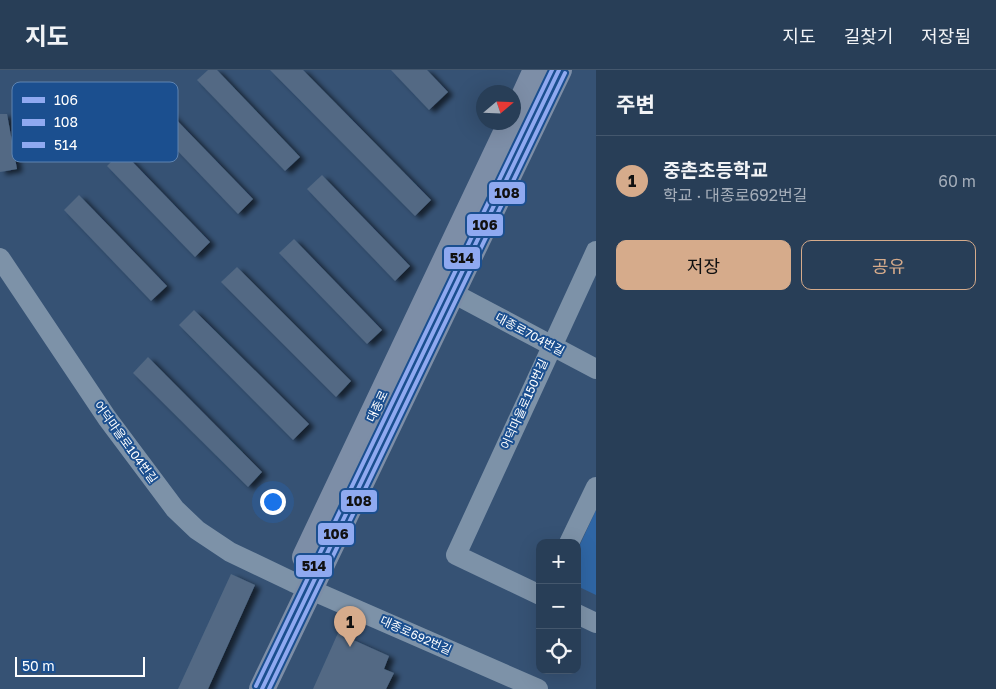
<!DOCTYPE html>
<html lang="ko">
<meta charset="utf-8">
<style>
body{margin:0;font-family:"Golos Text","Noto Sans KR",sans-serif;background:#344961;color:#f1f3f6}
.controls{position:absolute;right:15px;bottom:15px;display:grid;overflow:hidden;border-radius:10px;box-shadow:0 5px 20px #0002}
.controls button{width:45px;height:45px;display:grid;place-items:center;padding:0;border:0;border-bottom:1px solid #44576d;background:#283e57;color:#f1f3f6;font:25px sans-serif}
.compass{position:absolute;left:476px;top:15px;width:45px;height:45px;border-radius:50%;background:#283e57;box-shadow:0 5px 20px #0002;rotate:71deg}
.scale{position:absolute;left:15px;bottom:12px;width:130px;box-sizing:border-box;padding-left:5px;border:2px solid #fff;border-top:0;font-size:14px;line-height:18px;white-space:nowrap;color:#fff;-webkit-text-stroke:4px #1b4f8f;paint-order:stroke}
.you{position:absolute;left:272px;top:431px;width:18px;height:18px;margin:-12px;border:4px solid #fff;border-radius:50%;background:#1a73e8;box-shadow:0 0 0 8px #1a73e833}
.badge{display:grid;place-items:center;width:32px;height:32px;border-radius:50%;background:#d6ab8b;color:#111;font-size:16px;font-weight:700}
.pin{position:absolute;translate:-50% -41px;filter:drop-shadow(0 1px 2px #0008)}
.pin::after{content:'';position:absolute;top:26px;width:18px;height:15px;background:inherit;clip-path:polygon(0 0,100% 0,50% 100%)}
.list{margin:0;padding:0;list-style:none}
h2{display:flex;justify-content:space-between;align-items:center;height:65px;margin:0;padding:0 20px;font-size:21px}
h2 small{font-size:16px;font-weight:400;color:#a5aeba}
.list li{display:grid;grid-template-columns:32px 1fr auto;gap:15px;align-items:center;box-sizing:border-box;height:90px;padding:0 20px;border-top:1px solid #44576d}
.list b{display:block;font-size:19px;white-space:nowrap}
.list p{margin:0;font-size:16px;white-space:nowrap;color:#a5aeba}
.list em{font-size:16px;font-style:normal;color:#a5aeba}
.actions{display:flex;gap:10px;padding:15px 20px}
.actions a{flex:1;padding:11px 0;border:1px solid #d6ab8b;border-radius:10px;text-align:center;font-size:18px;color:#d6ab8b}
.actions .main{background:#d6ab8b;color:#111}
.icon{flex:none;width:28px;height:28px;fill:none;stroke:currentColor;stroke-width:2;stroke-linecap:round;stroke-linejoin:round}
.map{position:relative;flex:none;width:596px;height:619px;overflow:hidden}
header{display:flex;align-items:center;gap:30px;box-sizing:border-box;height:70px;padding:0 25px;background:#283e57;border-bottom:1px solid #44576d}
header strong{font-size:24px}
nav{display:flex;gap:28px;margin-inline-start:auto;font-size:18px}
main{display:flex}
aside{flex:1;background:#283e57}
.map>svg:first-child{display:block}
.green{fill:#2f66a5}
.building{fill:#526984;filter:url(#shadow)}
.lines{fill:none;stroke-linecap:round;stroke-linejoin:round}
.minor{stroke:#7d92a8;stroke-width:20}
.major{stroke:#7d8ea7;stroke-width:26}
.bus-1-casing{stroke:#1b4f8f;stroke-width:8}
.bus-2-casing{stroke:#1b4f8f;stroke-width:8}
.bus-3-casing{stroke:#1b4f8f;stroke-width:8}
.bus-1{stroke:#8fa9f0;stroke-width:4}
.bus-2{stroke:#8fa9f0;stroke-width:4}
.bus-3{stroke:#8fa9f0;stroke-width:4}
.labels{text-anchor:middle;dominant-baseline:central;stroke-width:4;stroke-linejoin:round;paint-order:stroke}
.street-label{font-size:12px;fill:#fff;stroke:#1b4f8f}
.key{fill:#1b4f8f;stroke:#5f84b1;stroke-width:1}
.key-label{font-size:14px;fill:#fff}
.line-badge{stroke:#1b4f8f;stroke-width:2}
.pale-badge-label{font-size:14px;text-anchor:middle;font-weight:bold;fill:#111}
</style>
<header>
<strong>지도</strong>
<nav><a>지도</a><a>길찾기</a><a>저장됨</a></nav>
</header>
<main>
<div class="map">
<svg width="596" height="619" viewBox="0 0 596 619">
<defs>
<filter id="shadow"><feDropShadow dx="5.5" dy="3" stdDeviation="2.5" flood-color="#0009"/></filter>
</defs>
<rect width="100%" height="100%" fill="#365274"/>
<polygon class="green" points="596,440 596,525 577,516 577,481"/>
<g class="building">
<polygon points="208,0 217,0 300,87 285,101 197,10"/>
<polygon points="270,0 303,0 431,130 415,146"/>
<polygon points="391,0 427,0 448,22 429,40"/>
<polygon points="165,38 253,129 238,144 150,52"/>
<polygon points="0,44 7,44 17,99 0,102"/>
<polygon points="122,81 210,172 195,187 107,96"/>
<polygon points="322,105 410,196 395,211 307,119"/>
<polygon points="79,125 167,216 151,231 64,140"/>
<polygon points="294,169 382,260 367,274 279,183"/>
<polygon points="237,197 351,311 336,327 221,212"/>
<polygon points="194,240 309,354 293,370 179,255"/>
<polygon points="148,287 262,402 248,417 133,303"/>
<polygon points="231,504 255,515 208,619 178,619"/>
<polygon points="338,563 389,586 384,599 394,603 386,619 313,619"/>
</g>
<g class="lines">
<g class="minor">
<polyline points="0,188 107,348 175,439 197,460 230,482 293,512 538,619"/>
<polyline points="464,229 596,299"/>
<polyline points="569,473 596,417"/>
<polyline points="540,525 456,485 596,181"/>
<polyline points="577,544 596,553"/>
</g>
<g class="major">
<polyline points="514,48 536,0"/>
<polyline points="305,487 511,52"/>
<polyline points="262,619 559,0"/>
</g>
<defs>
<polyline id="bus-1" points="262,619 559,0"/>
<polyline id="bus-2" points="269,619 565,3"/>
<polyline id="bus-3" points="256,616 552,0"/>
</defs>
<use href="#bus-1" class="bus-1-casing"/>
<use href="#bus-2" class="bus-2-casing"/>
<use href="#bus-3" class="bus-3-casing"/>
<use href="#bus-1" class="bus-1"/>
<use href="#bus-2" class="bus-2"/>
<use href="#bus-3" class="bus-3"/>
</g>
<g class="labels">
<g class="street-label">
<text transform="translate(530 264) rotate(28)">대종로704번길</text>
<text transform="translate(524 334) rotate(-66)">어덕마을로150번길</text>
<text transform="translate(377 336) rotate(-65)">대종로</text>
<text transform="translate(126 372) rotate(54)">어덕마을로104번길</text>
<text transform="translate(416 565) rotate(24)">대종로692번길</text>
</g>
</g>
<rect x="12" y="12" width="166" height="80" rx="8" class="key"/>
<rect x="22" y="27" width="23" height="6" fill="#8fa9f0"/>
<rect x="22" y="49" width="23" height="7" fill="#8fa9f0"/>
<rect x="22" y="72" width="23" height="6" fill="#8fa9f0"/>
<g class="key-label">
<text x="54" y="35">106</text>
<text x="54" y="57">108</text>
<text x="54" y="80">514</text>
</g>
<g class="line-badge">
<rect x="488" y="111" width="38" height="24" rx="5" fill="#8fa9f0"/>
<rect x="466" y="143" width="38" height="24" rx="5" fill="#8fa9f0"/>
<rect x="443" y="176" width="38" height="24" rx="5" fill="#8fa9f0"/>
<rect x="340" y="419" width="38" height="24" rx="5" fill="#8fa9f0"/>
<rect x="317" y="452" width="38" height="24" rx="5" fill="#8fa9f0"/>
<rect x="295" y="484" width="38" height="24" rx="5" fill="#8fa9f0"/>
</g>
<g class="pale-badge-label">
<text x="507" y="128">108</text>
<text x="485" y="160">106</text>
<text x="462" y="193">514</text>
<text x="359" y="436">108</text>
<text x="336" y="469">106</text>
<text x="314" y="501">514</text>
</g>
</svg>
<div class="controls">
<button>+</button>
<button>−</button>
<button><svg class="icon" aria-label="locate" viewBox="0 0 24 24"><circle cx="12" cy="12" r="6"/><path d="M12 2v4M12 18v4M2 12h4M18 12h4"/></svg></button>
</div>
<svg class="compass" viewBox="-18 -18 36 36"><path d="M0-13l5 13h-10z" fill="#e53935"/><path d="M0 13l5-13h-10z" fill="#a5aeba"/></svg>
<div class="scale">50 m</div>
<div class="you"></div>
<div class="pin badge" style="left:350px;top:577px">1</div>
</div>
<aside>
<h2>주변<small></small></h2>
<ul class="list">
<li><span class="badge">1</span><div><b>중촌초등학교</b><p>학교 · 대종로692번길</p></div><em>60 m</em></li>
</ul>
<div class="actions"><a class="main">저장</a><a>공유</a></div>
</aside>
</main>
